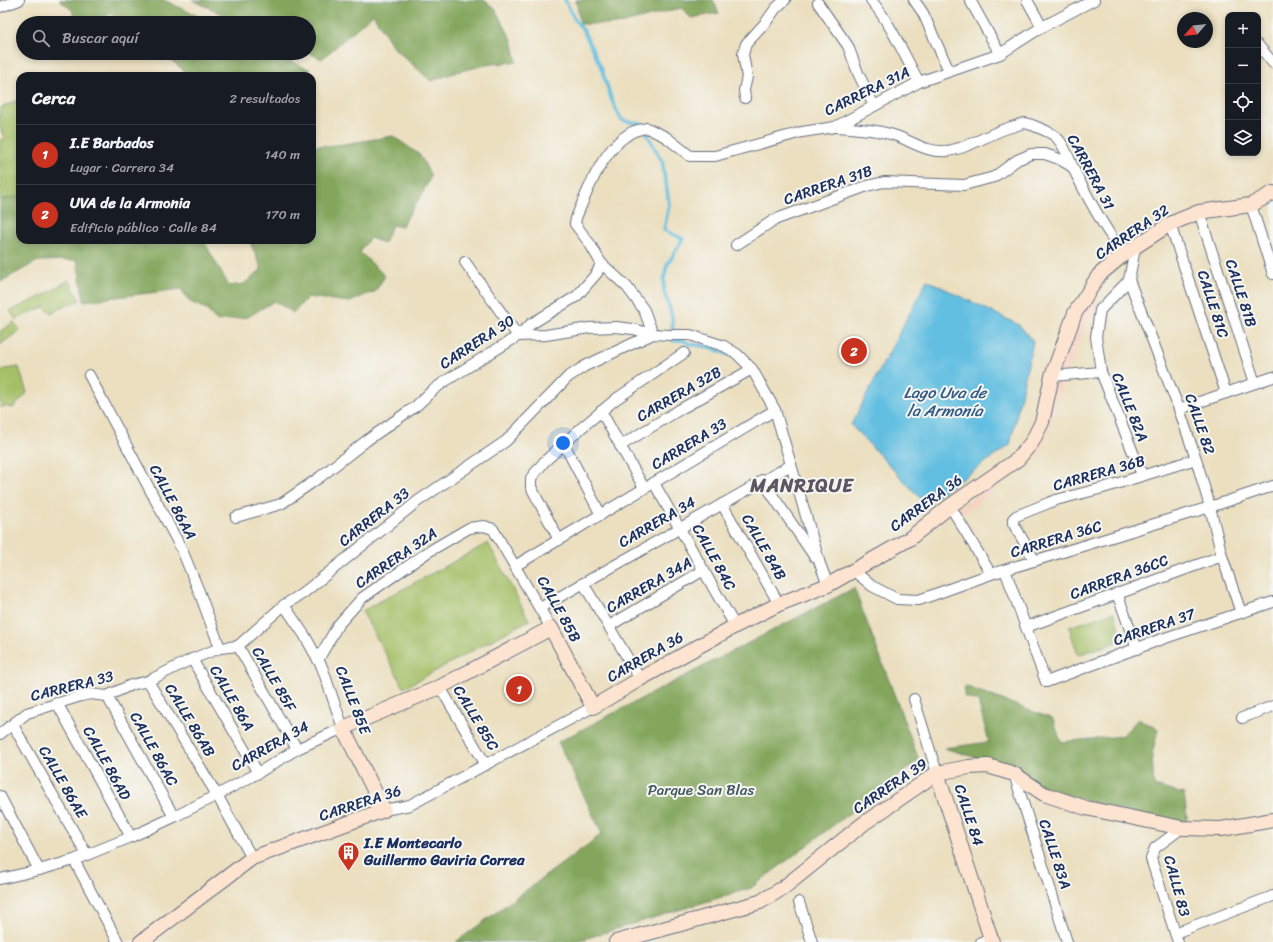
<!DOCTYPE html>
<html lang="es">
<meta charset="utf-8">
<style>
body{margin:0;font-family:Sriracha,sans-serif;background:#20242c;color:#f1f3f6}
.controls{position:absolute;right:12px;top:12px;display:grid;overflow:hidden;border-radius:8px;box-shadow:0 2px 6px #0003}
.controls button{width:36px;height:36px;display:grid;place-items:center;padding:0;border:0;border-bottom:1px solid #363941;background:#171b24;color:#f1f3f6;font:20px sans-serif}
.compass{position:absolute;left:1177px;top:12px;width:36px;height:36px;border-radius:50%;background:#171b24;box-shadow:0 2px 6px #0003;rotate:242deg}
.you{position:absolute;left:563px;top:443px;width:14px;height:14px;margin:-10px;border:3px solid #fff;border-radius:50%;background:#1a73e8;box-shadow:0 0 0 6px #1a73e833}
.badge{display:grid;place-items:center;width:26px;height:26px;border-radius:50%;background:#c8321e;color:#fff;font-size:13px;font-weight:700}
.pin{position:absolute;translate:-50% -50%;border:2px solid #fff;box-shadow:0 1px 4px #0006}
.list{margin:0;padding:0;list-style:none}
h2{display:flex;justify-content:space-between;align-items:center;height:52px;margin:0;padding:0 16px;font-size:17px}
h2 small{font-size:13px;font-weight:400;color:#9ea1a6}
.list li{display:grid;grid-template-columns:26px 1fr auto;gap:12px;align-items:center;box-sizing:border-box;height:60px;padding:0 16px;border-top:1px solid #363941}
.list b{display:block;font-size:15px;white-space:nowrap}
.list p{margin:0;font-size:13px;white-space:nowrap;color:#9ea1a6}
.list em{font-size:13px;font-style:normal;color:#9ea1a6}
.icon{flex:none;width:22px;height:22px;fill:none;stroke:currentColor;stroke-width:2;stroke-linecap:round;stroke-linejoin:round}
.map{position:relative;flex:none;width:1273px;height:942px;overflow:hidden}
.search{position:absolute;background:#171b24;box-shadow:0 2px 6px #0003;left:16px;top:16px;width:300px;height:44px;display:flex;align-items:center;gap:10px;box-sizing:border-box;padding:0 14px;border-radius:22px;color:#9ea1a6;font-size:15px}
.panel{position:absolute;background:#171b24;box-shadow:0 2px 6px #0003;left:16px;top:72px;width:300px;height:172px;border-radius:12px}
.map>svg:first-child{display:block}
.built{fill:#f6d2c3}
.green{fill:#a4bf66;stroke:#607762}
.forest{fill:#83a65b;stroke:#4f6a5c}
.water{fill:#63bfe1;stroke:#3f77a0}
.lines{fill:none;stroke-linecap:round;stroke-linejoin:round}
.stream{stroke:#63bfe1;stroke-width:3.5}
.street-casing{stroke:#646d80;stroke-width:12}
.secondary-casing{stroke:#646d80;stroke-width:16}
.street{stroke:#fff;stroke-width:10}
.secondary{stroke:#fde4d0;stroke-width:14}
.labels{text-anchor:middle;dominant-baseline:central;stroke-width:4;stroke-linejoin:round;paint-order:stroke}
.street-label{font-size:15px;fill:#1b2f5e;stroke:#f6f6f2}
.park-label{font-size:15px;fill:#445a60;stroke:#f6f6f2}
.poi-label{font-size:15px;font-weight:bold;fill:#1b2f5e;stroke:#f6f6f2;text-anchor:start}
.water-label{font-size:16px;font-style:italic;fill:#315a85;stroke:#f6f6f2}
.district-label{font-size:19px;font-weight:bold;letter-spacing:1px;fill:#5a5662;stroke:#f6f6f2}
</style>
<div class="map">
<svg width="1273" height="942" viewBox="0 0 1273 942">
<rect width="100%" height="100%" fill="#f6f6f2"/>
<filter id="ink" filterUnits="userSpaceOnUse"><feTurbulence type="fractalNoise" baseFrequency=".025" numOctaves="2"/><feDisplacementMap in="SourceGraphic" scale="8" xChannelSelector="R" yChannelSelector="G"/><feConvolveMatrix kernelMatrix="1 2 1 2 8 2 1 2 1" color-interpolation-filters="sRGB"/></filter>
<filter id="wash" filterUnits="userSpaceOnUse"><feTurbulence type="fractalNoise" baseFrequency=".012" numOctaves="4" result="noise"/><feDisplacementMap in="SourceGraphic" scale="16" xChannelSelector="R" yChannelSelector="G"/><feGaussianBlur stdDeviation="0.9" result="paint"/><feColorMatrix in="noise" values="0 0 0 0 0 0 0 0 0 0 0 0 0 0 0 0 0 1.4 0 .05"/><feComposite in="paint" operator="in"/></filter>
<g filter="url(#wash)">
<rect width="100%" height="100%" fill="#ebdfbf"/>
<polygon class="built" points="1088,300 1095,304 1061,388 1042,450 962,516 958,509 1025,460 1055,380"/>
<g class="green">
<polygon points="15,101 20,101 20,196 0,200 0,140 4,139 0,127 0,108"/>
<polygon points="69,280 80,300 50,313 44,307 31,312 16,320 10,311 44,295"/>
<polygon points="14,322 20,330 0,345 0,331"/>
<polygon points="19,367 27,393 13,408 4,406 0,408 0,370"/>
<polygon points="488,543 529,620 404,688 362,611"/>
<polygon points="1114,612 1123,640 1078,655 1069,627"/>
</g>
<g class="forest">
<polygon points="59,0 164,0 212,23 123,23 110,13 102,23 77,23 72,10"/>
<polygon points="192,0 484,0 495,9 512,40 517,62 491,64 460,71 431,81 394,48 373,14 322,59 309,53 309,23 242,23"/>
<polygon points="576,0 713,0 719,13 691,18 681,8 620,24 580,24"/>
<polygon points="162,53 274,53 310,70 303,76 191,76"/>
<polygon points="393,136 420,155 431,176 421,196 401,227 392,225 384,243 370,238 360,252 385,276 374,293 368,294 350,302 307,297 294,313 274,301 248,317 217,321 206,309 190,302 181,289 84,301 77,260 38,261 0,282 0,200 20,196 20,240 203,240 229,286 244,284 261,270 260,265 249,240 312,240 312,146 338,145"/>
<polygon points="854,588 919,760 751,888 574,942 456,942 602,834 558,742"/>
<polygon points="965,686 1053,719 1061,742 1122,736 1138,719 1158,729 1152,755 1154,786 1184,794 1188,825 1115,809 1050,790 987,761 944,748 989,742 978,701 964,697"/>
</g>
<polygon class="water" points="927,280 1019,325 1033,341 1010,445 926,504 851,425"/>
<g class="lines">
<polyline class="stream" points="565,0 575,20 583,30 601,67 612,101 621,119 625,121 641,124 646,132 663,163 663,170 666,183 669,205 664,230 683,239 667,265 664,278 664,292 670,309 672,318 673,341 682,340 690,344 710,347 729,355"/>
</g>
</g>
<g filter="url(#ink)">
<g class="lines">
<defs>
<g id="street">
<path d="M871,0C891,24 904,55 919,82"/>
<polyline points="914,0 923,13 949,71"/>
<polyline points="970,0 1000,54"/>
<polyline points="1027,0 1042,27"/>
<polyline points="818,3 848,46 858,73 874,106"/>
<polyline points="0,7 19,0"/>
<polyline points="1258,45 1273,63"/>
<polyline points="745,98 744,90 747,77 743,54 746,44 766,22 776,8 785,0"/>
<path d="M835,127C853,128 872,129 890,134C910,139 924,153 947,151C971,148 992,131 1015,126C1018,125 1022,123 1024,123C1031,124 1050,132 1055,136C1065,144 1071,165 1077,176C1091,204 1105,230 1124,254"/>
<polyline points="1251,205 1273,274"/>
<polyline points="1199,212 1255,383"/>
<polyline points="1170,224 1226,393"/>
<polyline points="736,245 774,220 867,186 884,182 964,185 994,177 1017,160 1031,154 1045,154 1059,159 1071,166"/>
<polyline points="1135,248 1129,280 1179,409 1196,459 1210,507 1222,556 1241,613"/>
<polyline points="465,262 518,336 546,335 589,328 616,327 633,329 653,334"/>
<polyline points="601,263 627,287 644,310 653,334"/>
<polyline points="1129,280 1100,310 1096,337 1101,372 1142,475"/>
<polyline points="89,375 182,550 200,594 220,648"/>
<polyline points="1052,376 1101,372"/>
<polyline points="1179,409 1273,377"/>
<polyline points="601,411 644,488"/>
<polyline points="564,444 601,515"/>
<polyline points="620,446 679,410 752,369"/>
<polyline points="762,480 814,556"/>
<polyline points="654,483 735,626"/>
<polyline points="722,504 779,604"/>
<polyline points="950,506 991,574"/>
<path d="M236,517L281,504L320,477L366,441L416,406L432,391L444,382L518,336L531,324L577,296L597,273L601,263L590,244L575,224L576,218C588,189 603,148 632,132C636,130 642,129 647,128L666,137L690,156H715L802,132L835,127L919,82L1000,54L1042,27L1094,0"/>
<polyline points="559,540 531,487 531,478 544,462 580,429 616,399 684,353"/>
<polyline points="1035,561 1013,523 1013,519 1016,516 1056,500 1103,488 1196,459"/>
<polyline points="515,566 775,410"/>
<polyline points="1005,570 1046,682 1162,639 1273,602"/>
<polyline points="854,571 872,586 897,599 919,600 991,574 1210,507 1273,486"/>
<polyline points="583,583 640,679"/>
<polyline points="1117,593 1137,649"/>
<polyline points="540,608 791,465"/>
<polyline points="609,626 704,570"/>
<polyline points="1026,627 1222,556"/>
<polyline points="238,646 297,749"/>
<polyline points="192,659 258,773"/>
<polyline points="318,660 338,625 362,598 428,552 469,528 484,526 493,529 551,628"/>
<polyline points="148,681 217,795 252,858"/>
<polyline points="440,687 486,765"/>
<polyline points="107,696 174,817"/>
<polyline points="914,699 937,773"/>
<polyline points="57,703 131,837"/>
<polyline points="1242,718 1273,706"/>
<polyline points="13,725 87,855"/>
<polyline points="0,734 27,713 81,696 90,694 107,696 131,685 148,681 192,659 220,648 238,646 284,605 302,594 418,501 506,441 568,377 585,366 653,334 670,335 690,335 724,346 737,354 752,369 775,410 820,564 828,585"/>
<polyline points="1014,774 1067,942"/>
<polyline points="0,796 39,870"/>
<polyline points="384,810 410,805 593,707"/>
<polyline points="74,860 118,942"/>
<polyline points="0,879 39,870 74,860 131,837 174,817 217,795 258,773 297,749 343,728 322,667 305,636 284,605"/>
<polyline points="799,902 812,942"/>
<polyline points="1175,933 1273,896"/>
<polyline points="981,942 991,939"/>
<polyline points="1178,942 1151,859 1155,848 1182,828"/>
</g>
<g id="secondary">
<polyline points="937,773 992,942"/>
<polyline points="141,942 252,858 384,810 343,728 440,687 551,628 593,707 640,679 735,626 779,604 828,585 909,539 950,506 1018,459 1032,442 1042,422 1052,376 1075,313 1099,275 1124,254 1170,224 1199,212 1251,205 1273,193"/>
<polyline points="616,942 760,902 783,888 863,824 937,773 969,767 988,766 1014,774 1044,794 1086,808 1182,828 1221,829 1273,820"/>
</g>
</defs>
<use href="#street" class="street-casing"/>
<use href="#secondary" class="secondary-casing"/>
<use href="#street" class="street"/>
<use href="#secondary" class="secondary"/>
</g>
</g>
<defs>
<symbol id="building-pin" viewBox="-11 -11 22 30"><path d="M0 17L-7.5 6A9.5 9.5 0 1 1 7.5 6Z" fill="#c8321e" stroke="#f6f6f2"/><path d="M-4-6H4V6H1V3H-1V6H-4ZM-2.5-4.3h1.7v1.8h-1.7ZM.8-4.3h1.7v1.8H.8ZM-2.5-1h1.7V.8h-1.7ZM.8-1h1.7V.8H.8Z" fill="#fff"/></symbol>
</defs>
<g fill-rule="evenodd">
<use href="#building-pin" x="336" y="840" width="25" height="34"/>
</g>
<g class="labels">
<g class="street-label">
<text transform="translate(867 91) rotate(-26)">CARRERA 31A</text>
<text transform="translate(1091 172) rotate(62)">CARRERA 31</text>
<text transform="translate(828 185) rotate(-19)">CARRERA 31B</text>
<text transform="translate(1132 232) rotate(-34)">CARRERA 32</text>
<text transform="translate(1241 293) rotate(72)">CALLE 81B</text>
<text transform="translate(1213 304) rotate(72)">CALLE 81C</text>
<text transform="translate(477 342) rotate(-33)">CARRERA 30</text>
<text transform="translate(679 394) rotate(-30)">CARRERA 32B</text>
<text transform="translate(1130 407) rotate(68)">CALLE 82A</text>
<text transform="translate(1200 424) rotate(71)">CALLE 82</text>
<text transform="translate(689 444) rotate(-31)">CARRERA 33</text>
<text transform="translate(1099 473) rotate(-16)">CARRERA 36B</text>
<text transform="translate(173 502) rotate(62)">CALLE 86AA</text>
<text transform="translate(926 503) rotate(-36)">CARRERA 36</text>
<text transform="translate(374 517) rotate(-38)">CARRERA 33</text>
<text transform="translate(657 522) rotate(-30)">CARRERA 34</text>
<text transform="translate(1056 539) rotate(-17)">CARRERA 36C</text>
<text transform="translate(764 547) rotate(60)">CALLE 84B</text>
<text transform="translate(714 557) rotate(61)">CALLE 84C</text>
<text transform="translate(396 558) rotate(-34)">CARRERA 32A</text>
<text transform="translate(1119 577) rotate(-20)">CARRERA 36CC</text>
<text transform="translate(649 585) rotate(-30)">CARRERA 34A</text>
<text transform="translate(559 609) rotate(61)">CALLE 85B</text>
<text transform="translate(1154 627) rotate(-19)">CARRERA 37</text>
<text transform="translate(645 657) rotate(-30)">CARRERA 36</text>
<text transform="translate(274 679) rotate(60)">CALLE 85F</text>
<text transform="translate(72 686) rotate(-14)">CARRERA 33</text>
<text transform="translate(232 698) rotate(60)">CALLE 86A</text>
<text transform="translate(353 700) rotate(69)">CALLE 85E</text>
<text transform="translate(476 718) rotate(59)">CALLE 85C</text>
<text transform="translate(190 720) rotate(59)">CALLE 86AB</text>
<text transform="translate(270 746) rotate(-29)">CARRERA 34</text>
<text transform="translate(154 749) rotate(61)">CALLE 86AC</text>
<text transform="translate(107 763) rotate(61)">CALLE 86AD</text>
<text transform="translate(63 782) rotate(60)">CALLE 86AE</text>
<text transform="translate(890 786) rotate(-34)">CARRERA 39</text>
<text transform="translate(360 803) rotate(-18)">CARRERA 36</text>
<text transform="translate(969 815) rotate(72)">CALLE 84</text>
<text transform="translate(1055 854) rotate(72)">CALLE 83A</text>
<text transform="translate(1177 886) rotate(75)">CALLE 83</text>
</g>
<g class="park-label">
<text x="701" y="790">Parque San Blas</text>
</g>
<g class="poi-label">
<text x="364" y="843">I.E Montecarlo<tspan x="364" dy="17">Guillermo Gaviria Correa</tspan></text>
</g>
<g class="water-label">
<text x="945" y="392">Lago Uva de<tspan x="945" dy="18">la Armonía</tspan></text>
</g>
<g class="district-label">
<text x="802" y="485">MANRIQUE</text>
</g>
</g>
</svg>
<div class="controls">
<button>+</button>
<button>−</button>
<button><svg class="icon" aria-label="locate" viewBox="0 0 24 24"><circle cx="12" cy="12" r="6"/><path d="M12 2v4M12 18v4M2 12h4M18 12h4"/></svg></button>
<button><svg class="icon" aria-label="layers" viewBox="0 0 24 24"><path d="M12 4l9 5-9 5-9-5zM3 14l9 5 9-5"/></svg></button>
</div>
<svg class="compass" viewBox="-18 -18 36 36"><path d="M0-13l5 13h-10z" fill="#e53935"/><path d="M0 13l5-13h-10z" fill="#9ea1a6"/></svg>
<div class="you"></div>
<div class="pin badge" style="left:519px;top:689px">1</div>
<div class="pin badge" style="left:854px;top:351px">2</div>
<div class="search"><svg class="icon" aria-label="search" viewBox="0 0 24 24"><circle cx="10" cy="10" r="6"/><path d="M15 15l6 6"/></svg>Buscar aquí</div>
<section class="panel">
<h2>Cerca<small>2 resultados</small></h2>
<ul class="list">
<li><span class="badge">1</span><div><b>I.E Barbados</b><p>Lugar · Carrera 34</p></div><em>140 m</em></li>
<li><span class="badge">2</span><div><b>UVA de la Armonia</b><p>Edificio público · Calle 84</p></div><em>170 m</em></li>
</ul>
</section>
</div>
